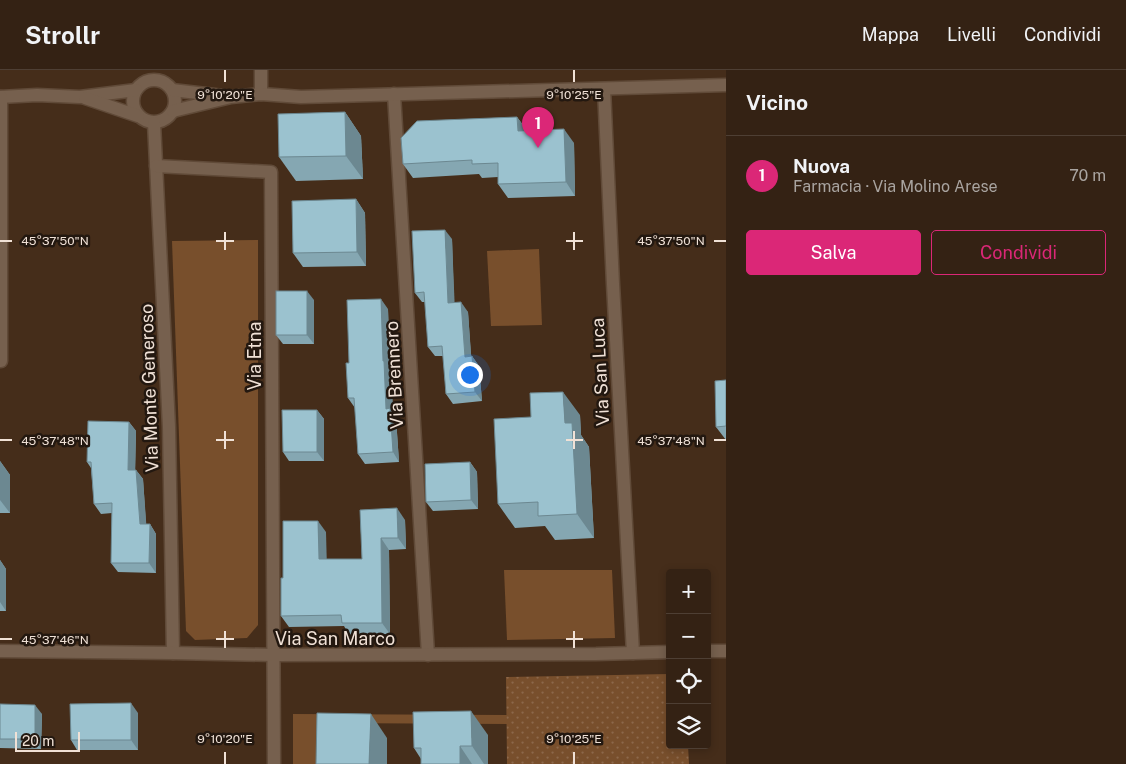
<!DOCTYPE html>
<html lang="it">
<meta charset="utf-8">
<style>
body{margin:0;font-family:"Public Sans",sans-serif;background:#3c2a1d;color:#f1f3f6}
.controls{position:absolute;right:15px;bottom:15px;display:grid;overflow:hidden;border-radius:5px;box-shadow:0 2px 8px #0003}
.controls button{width:45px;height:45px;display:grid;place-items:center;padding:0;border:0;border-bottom:1px solid #4e3f34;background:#342214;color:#f1f3f6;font:25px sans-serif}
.scale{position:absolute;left:15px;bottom:12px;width:65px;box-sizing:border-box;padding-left:5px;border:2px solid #f0e1d6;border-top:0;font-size:14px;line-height:18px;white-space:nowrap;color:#f0e1d6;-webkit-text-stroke:4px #231810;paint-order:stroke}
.you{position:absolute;left:469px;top:304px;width:18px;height:18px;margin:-12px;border:4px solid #fff;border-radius:50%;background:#1a73e8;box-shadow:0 0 0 8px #1a73e833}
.badge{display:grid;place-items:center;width:32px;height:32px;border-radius:50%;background:#db2777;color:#fff;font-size:16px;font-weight:700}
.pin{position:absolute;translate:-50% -41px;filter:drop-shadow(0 1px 2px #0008)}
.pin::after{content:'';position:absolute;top:26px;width:18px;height:15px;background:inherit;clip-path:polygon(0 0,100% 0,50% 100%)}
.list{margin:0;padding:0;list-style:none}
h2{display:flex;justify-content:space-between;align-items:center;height:65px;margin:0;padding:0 20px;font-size:21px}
h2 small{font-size:16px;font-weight:400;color:#a9a4a0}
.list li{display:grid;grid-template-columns:32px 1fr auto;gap:15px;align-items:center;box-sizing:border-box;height:80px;padding:0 20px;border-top:1px solid #4e3f34}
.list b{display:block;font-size:19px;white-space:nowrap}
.list p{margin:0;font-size:16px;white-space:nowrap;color:#a9a4a0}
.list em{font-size:16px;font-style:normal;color:#a9a4a0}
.actions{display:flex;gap:10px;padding:15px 20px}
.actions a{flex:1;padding:11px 0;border:1px solid #db2777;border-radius:5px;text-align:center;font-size:18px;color:#db2777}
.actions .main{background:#db2777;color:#fff}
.icon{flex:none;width:28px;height:28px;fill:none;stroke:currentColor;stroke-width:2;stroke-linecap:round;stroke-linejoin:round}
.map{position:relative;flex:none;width:726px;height:694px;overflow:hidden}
header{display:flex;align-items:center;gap:30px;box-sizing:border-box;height:70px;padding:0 25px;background:#342214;border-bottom:1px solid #4e3f34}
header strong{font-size:24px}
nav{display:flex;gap:28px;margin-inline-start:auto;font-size:18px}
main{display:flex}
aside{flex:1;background:#342214}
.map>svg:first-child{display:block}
.grass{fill:#784f2c}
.park{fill:url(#park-dots)}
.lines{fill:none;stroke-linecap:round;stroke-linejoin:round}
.minor-casing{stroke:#604a38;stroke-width:15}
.minor{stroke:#76604e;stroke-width:12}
.wall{fill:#85a7b2}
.shaded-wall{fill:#6c8891}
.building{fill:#9bc2cf;stroke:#6c8891}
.ticks{fill:none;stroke:#f0e1d6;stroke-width:2}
.labels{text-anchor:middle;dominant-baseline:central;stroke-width:5;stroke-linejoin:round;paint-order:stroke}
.street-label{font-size:18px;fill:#f0e1d6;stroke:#231810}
.ticks-label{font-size:12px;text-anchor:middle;fill:#f0e1d6;stroke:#231810;stroke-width:5;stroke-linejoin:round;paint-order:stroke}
</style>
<header>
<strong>Strollr</strong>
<nav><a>Mappa</a><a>Livelli</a><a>Condividi</a></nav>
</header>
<main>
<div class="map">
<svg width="726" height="694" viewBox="0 0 726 694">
<defs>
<pattern id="park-dots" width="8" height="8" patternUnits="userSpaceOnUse" patternTransform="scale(1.25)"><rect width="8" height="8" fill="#784f2c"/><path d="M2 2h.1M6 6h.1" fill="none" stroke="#8c684a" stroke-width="1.8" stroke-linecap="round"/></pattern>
</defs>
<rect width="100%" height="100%" fill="#452d1a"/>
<g class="grass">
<polygon points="258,170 258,555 247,568 195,570 186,561 172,171"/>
<polygon points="539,179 542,255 491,256 487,181"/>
<polygon points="504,500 612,500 615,568 507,570"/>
<polygon points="293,644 507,645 507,654 320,653 320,694 293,694"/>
</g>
<polygon class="park" points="670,604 670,675 688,675 689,694 507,694 506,607"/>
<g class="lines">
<defs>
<g id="minor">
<circle cx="154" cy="31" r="21"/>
<polyline points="604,19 613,214 633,583"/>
<polyline points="172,20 223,26"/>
<polyline points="261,24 261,0"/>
<polyline points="394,24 428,585"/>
<polyline points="0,27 37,25 80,27 136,20"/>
<polyline points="1,27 1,291"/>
<polyline points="85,28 138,46"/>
<polyline points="173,41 231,27 261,24 301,27 726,15"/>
<polyline points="154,53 169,357 173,583"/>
<polyline points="156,96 271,102 274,694"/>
<polyline points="0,581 173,583 273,585 596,584 670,582"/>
<polyline points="707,581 726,581"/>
</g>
</defs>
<use href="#minor" class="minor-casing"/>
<use href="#minor" class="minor"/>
</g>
<g class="wall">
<polygon points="345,42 361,66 363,109 296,111 279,87"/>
<polygon points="517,47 527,60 574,73 575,126 508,128 498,114 498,107 482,108 479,104 413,108 403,94"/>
<polygon points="356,129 365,143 366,196 303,197 293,183"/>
<polygon points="452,169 454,233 468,242 471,286 472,286 479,296 482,331 453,334 446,324 443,286 435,286 428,277 425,232 422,232 415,223"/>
<polygon points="314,230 314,274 283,274 276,265"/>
<polygon points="388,239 390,300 391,301 393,343 396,348 399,392 365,394 358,384 355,338 348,328 349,293"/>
<polygon points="726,310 726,370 716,357"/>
<polygon points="317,340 324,349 324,391 289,391 283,382"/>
<polygon points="580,345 581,365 589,377 594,468 555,470 545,456 515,458 498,434"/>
<polygon points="129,352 136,361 135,400 136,400 143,409 146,454 150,454 156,464 156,503 118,502 111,493 112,443 101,444 94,434 91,398 87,392"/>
<polygon points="0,391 10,405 10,443 0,443"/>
<polygon points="470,392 477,402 478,439 433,441 426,432"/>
<polygon points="360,440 405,450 406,479 389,480 390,564 349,565 344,556 289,557 281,546 283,508 326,462 326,489 362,489"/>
<polygon points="0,490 6,499 6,541 0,541"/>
<polygon points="0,634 42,644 41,679 0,678"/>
<polygon points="138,643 138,680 77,680 71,670"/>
<polygon points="488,665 488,694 421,694 421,689 414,678"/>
</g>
<g class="shaded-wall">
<polygon points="345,42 361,66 363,109 346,86"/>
<polygon points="517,47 527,61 518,61"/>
<polygon points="564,59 574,73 575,126 566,112"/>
<polygon points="356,129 365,143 366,196 357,182"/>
<polygon points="445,160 452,169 455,243 448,233"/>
<polygon points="307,221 314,230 314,274 307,265"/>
<polygon points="381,229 388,239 390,300 391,301 393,343 396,348 399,392 393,382 386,339 383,291"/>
<polygon points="461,232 468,242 472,297 465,287"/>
<polygon points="472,286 479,296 482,331 475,322"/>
<polygon points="563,322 580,345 581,365 589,377 594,468 577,444 565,353"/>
<polygon points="317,340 324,349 324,391 317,382"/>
<polygon points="129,352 136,361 135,410 128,400"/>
<polygon points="0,391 10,405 10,443 0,430"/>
<polygon points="470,392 477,402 478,439 471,430"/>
<polygon points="136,400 143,409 147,464 140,454"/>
<polygon points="397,438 405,450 406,479 398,468"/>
<polygon points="318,451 326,462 327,500 319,489"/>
<polygon points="150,454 156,464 156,503 149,493"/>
<polygon points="381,468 389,480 390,564 382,553"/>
<polygon points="0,490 6,499 6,541 0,532"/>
<polygon points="131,633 138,643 138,680 131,670"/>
<polygon points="35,635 42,644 41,679 35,669"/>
<polygon points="471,641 488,665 488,694 484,694 472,676"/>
<polygon points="371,644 387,668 387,694 369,694"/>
<polygon points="460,676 472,694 460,694"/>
</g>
<g class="building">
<polygon points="345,42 346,86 279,87 278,44"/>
<polygon points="517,47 518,61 564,59 566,112 498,114 498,93 472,94 472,90 403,94 401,68 417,51"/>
<polygon points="356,129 357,182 293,183 292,131"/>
<polygon points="445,160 448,233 461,232 465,287 472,286 475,322 446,324 442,276 428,277 424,222 415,223 412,161"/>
<rect x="276" y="221" width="31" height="44"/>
<polygon points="381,229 383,291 384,291 386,339 390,338 393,382 358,384 354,328 348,328 346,293 349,293 347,230"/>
<polygon points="726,310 726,356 716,357 715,311"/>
<polygon points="563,322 565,353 572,353 577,444 538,446 538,432 498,434 494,349 531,347 530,323"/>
<polygon points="282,340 317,340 317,382 283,382"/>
<polygon points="88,351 129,352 128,400 136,400 140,454 150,454 149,493 111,493 112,433 94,434 91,392 87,392"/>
<polygon points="470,392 471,430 426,432 425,394"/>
<polygon points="397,438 398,468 381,468 382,553 342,553 341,545 281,546 281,508 283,508 283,451 318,451 319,489 362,489 360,440"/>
<polygon points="131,633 131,670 71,670 70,634"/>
<polygon points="0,634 35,635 35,669 0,669"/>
<polygon points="471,641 472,676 460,676 460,694 421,694 421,678 414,678 413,642"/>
<polygon points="317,643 371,644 369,694 316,694"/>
</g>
<path class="ticks" d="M225,0V12M574,0V12M225,162V180M574,162V180M0,171H12M216,171H234M566,171H583M714,171H726M225,361V379M574,361V379M0,370H12M216,370H234M566,370H583M714,370H726M225,561V578M574,561V578M0,569H12M216,569H234M566,569H583M225,682V694M574,682V694"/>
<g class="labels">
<g class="street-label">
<text transform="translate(254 286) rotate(-90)">Via Etna</text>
<text transform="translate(600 302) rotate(-93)">Via San Luca</text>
<text transform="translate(394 305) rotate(-93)">Via Brennero</text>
<text transform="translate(149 318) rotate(-92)">Via Monte Generoso</text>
<text x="335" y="568">Via San Marco</text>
</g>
</g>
<g class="ticks-label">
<text x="225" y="29">9°10'20"E</text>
<text x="574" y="29">9°10'25"E</text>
<text x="55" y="175">45°37'50"N</text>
<text x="671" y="175">45°37'50"N</text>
<text x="55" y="375">45°37'48"N</text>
<text x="671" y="375">45°37'48"N</text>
<text x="55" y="574">45°37'46"N</text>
<text x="225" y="673">9°10'20"E</text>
<text x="574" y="673">9°10'25"E</text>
</g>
</svg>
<div class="controls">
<button>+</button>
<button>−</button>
<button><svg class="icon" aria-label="locate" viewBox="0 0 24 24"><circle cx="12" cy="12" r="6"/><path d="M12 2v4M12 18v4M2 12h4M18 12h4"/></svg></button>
<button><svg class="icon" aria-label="layers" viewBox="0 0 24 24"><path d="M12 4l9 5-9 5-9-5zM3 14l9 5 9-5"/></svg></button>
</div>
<div class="scale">20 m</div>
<div class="you"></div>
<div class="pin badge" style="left:538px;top:78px">1</div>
</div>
<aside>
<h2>Vicino<small></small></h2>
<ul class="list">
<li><span class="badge">1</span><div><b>Nuova</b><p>Farmacia · Via Molino Arese</p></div><em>70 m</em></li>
</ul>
<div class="actions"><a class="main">Salva</a><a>Condividi</a></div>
</aside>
</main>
